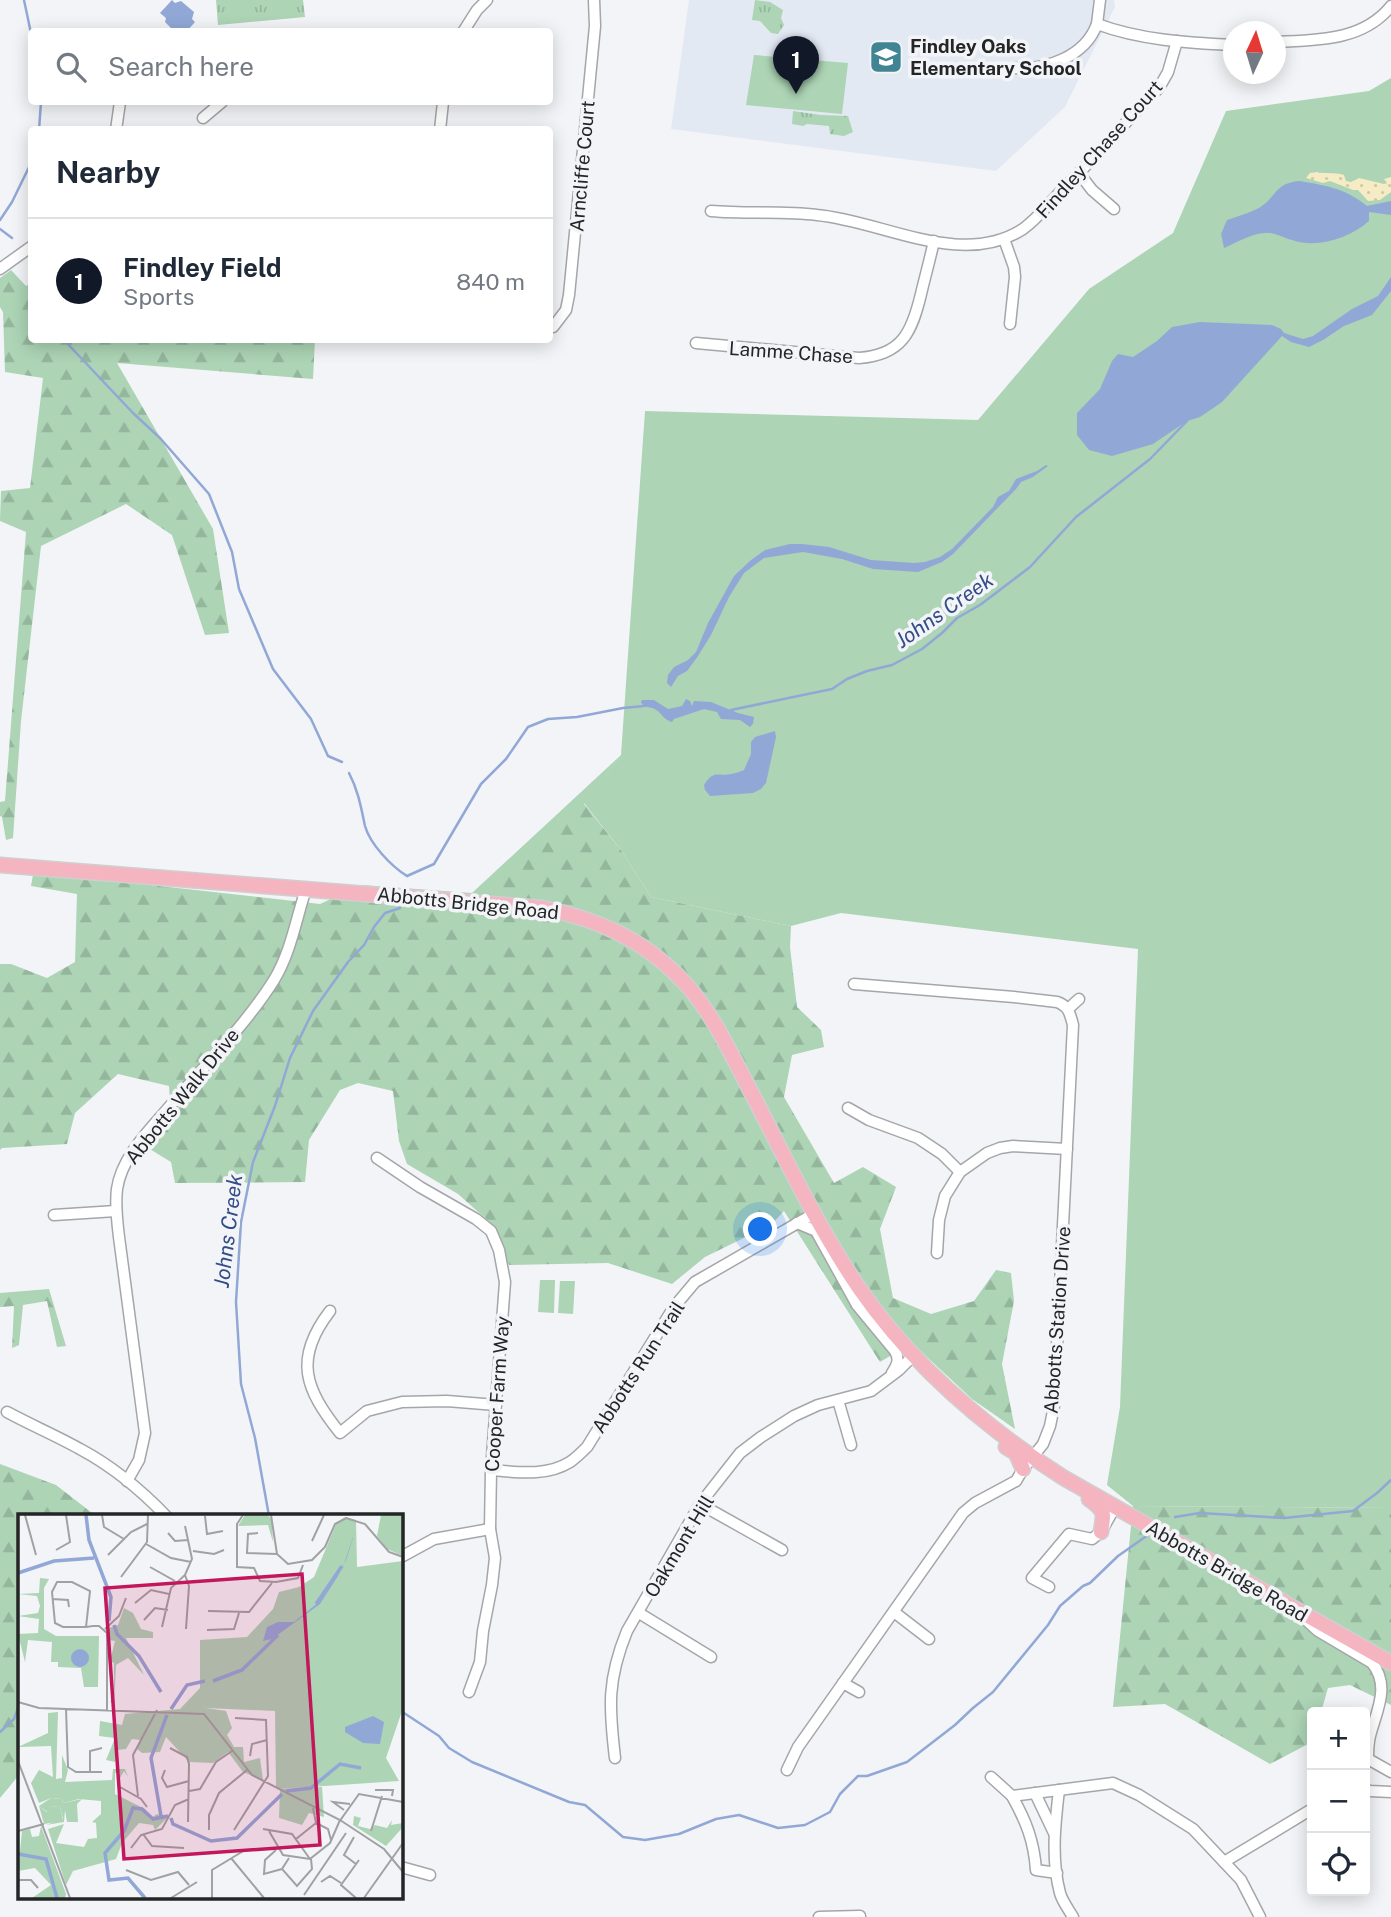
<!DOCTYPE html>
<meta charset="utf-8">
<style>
body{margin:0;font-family:"Public Sans",sans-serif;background:#f2f2f3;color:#1f2937}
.controls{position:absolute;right:21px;bottom:21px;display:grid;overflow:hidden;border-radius:7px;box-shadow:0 4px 18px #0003}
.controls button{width:63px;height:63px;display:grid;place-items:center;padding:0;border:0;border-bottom:2px solid #e0e1e3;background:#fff;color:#1f2937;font:35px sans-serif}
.compass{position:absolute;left:1223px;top:21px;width:63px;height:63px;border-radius:50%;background:#fff;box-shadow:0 4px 18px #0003;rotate:4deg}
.you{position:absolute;left:761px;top:1230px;width:24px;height:24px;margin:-18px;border:5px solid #fff;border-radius:50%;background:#1a73e8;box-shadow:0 0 0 10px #1a73e833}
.badge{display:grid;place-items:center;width:46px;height:46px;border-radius:50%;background:#111827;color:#fff;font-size:23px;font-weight:700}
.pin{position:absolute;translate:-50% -58px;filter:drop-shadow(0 2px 4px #0008)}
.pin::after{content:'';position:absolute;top:37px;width:24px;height:21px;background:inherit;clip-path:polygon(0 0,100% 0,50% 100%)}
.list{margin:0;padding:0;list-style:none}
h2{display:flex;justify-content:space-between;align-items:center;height:91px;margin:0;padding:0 28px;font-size:30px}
h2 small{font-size:23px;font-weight:400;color:#747a83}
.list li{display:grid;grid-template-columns:46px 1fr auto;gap:21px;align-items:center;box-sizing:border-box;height:126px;padding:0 28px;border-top:2px solid #e0e1e3}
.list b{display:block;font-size:26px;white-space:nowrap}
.list p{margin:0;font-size:23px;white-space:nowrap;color:#747a83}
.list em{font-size:23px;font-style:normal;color:#747a83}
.icon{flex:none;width:38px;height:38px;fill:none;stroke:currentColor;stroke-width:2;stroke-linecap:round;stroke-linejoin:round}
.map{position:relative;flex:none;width:1391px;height:1917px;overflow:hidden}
.search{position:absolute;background:#fff;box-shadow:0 4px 18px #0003;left:28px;top:28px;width:525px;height:77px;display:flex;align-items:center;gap:18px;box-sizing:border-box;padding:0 24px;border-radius:7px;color:#747a83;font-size:26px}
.panel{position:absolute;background:#fff;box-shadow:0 4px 18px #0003;left:28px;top:126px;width:525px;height:217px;border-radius:7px}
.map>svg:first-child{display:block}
.built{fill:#e3e9f3}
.grass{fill:#acd4b5}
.forest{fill:url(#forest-firs)}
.sand{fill:url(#sand-dots)}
.park{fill:url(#park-tufts)}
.water{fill:#91a8d6}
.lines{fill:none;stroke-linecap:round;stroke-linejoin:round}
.stream{stroke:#91a8d6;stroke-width:2.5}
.minor-casing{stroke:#a4a6a9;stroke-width:13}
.major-casing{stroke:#cfcfcf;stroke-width:17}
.minor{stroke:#fff;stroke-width:10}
.major{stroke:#f4b5c1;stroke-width:14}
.labels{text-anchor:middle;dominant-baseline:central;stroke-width:7;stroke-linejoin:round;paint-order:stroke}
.poi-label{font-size:19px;font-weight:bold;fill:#242526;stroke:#f3f4f7;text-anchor:start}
.street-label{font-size:19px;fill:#242526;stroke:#f3f4f7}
.water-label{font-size:21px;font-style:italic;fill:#334d88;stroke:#f3f4f7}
.inset-river{fill:none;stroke:#91a8d6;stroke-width:3.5}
.inset-road{fill:none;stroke:#a0a1a3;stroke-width:2}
.view{fill:#c2185b;fill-opacity:0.15;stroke:#c2185b;stroke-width:3.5}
.inset-edge{fill:none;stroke:#242526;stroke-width:3.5}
</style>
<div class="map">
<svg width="1391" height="1917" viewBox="0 0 1391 1917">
<defs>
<pattern id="forest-firs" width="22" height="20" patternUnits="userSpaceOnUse" patternTransform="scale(1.75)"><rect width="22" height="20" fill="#acd4b5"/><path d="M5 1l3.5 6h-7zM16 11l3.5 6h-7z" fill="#94b69c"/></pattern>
<pattern id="sand-dots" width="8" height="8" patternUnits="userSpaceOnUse" patternTransform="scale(1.75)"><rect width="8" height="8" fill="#f5ebc5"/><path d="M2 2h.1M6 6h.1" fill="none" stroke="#d2c9a9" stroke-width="1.8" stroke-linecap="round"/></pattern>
<pattern id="park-tufts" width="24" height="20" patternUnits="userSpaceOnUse" patternTransform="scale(1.75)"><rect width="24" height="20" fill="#acd4b5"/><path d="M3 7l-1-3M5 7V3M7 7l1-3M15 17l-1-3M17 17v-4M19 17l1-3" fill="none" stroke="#94b69c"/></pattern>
</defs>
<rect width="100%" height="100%" fill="#f3f4f7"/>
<polygon class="built" points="689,0 1114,0 1115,7 1065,107 996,171 671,129"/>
<g class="grass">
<polygon points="754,55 848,63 842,114 746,105"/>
<polygon points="1391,78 1391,1508 1133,1506 1107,1485 1120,1407 1138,949 841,913 791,926 651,897 621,850 584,803 621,755 645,411 978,420 1089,289 1173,233 1226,111 1369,91"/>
<polygon points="540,1280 555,1280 554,1313 538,1312"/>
<polygon points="560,1281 575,1281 573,1314 558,1313"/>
</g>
<g class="forest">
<polygon points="11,270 26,286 31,283 32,340 315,340 313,379 117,363 213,529 229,633 205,635 172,535 126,504 41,546 21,721 13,838 6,840 2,817 0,816 0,802 5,801 26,532 0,521 1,491 30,488 43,378 5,372 3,312 0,307 0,278"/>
<polygon points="621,755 584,804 621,850 651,897 791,926 790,947 797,1007 821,1030 824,1047 792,1055 784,1097 834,1183 863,1167 896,1187 880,1229 893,1298 931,1314 974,1301 996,1270 1011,1273 1014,1301 1002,1364 1015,1429 972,1399 912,1343 880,1362 784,1211 772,1224 705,1257 672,1284 608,1263 509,1265 493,1225 458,1194 407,1164 399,1141 393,1091 358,1083 340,1090 309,1140 305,1182 175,1183 171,1162 148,1148 171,1119 169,1086 118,1074 75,1113 67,1144 2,1148 0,1150 0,964 11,964 47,978 75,962 77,894 31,886 33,875 79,877 320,904 362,885 472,893"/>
<polygon points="49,1289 66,1346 57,1347 47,1301 23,1305 19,1345 12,1348 14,1306 0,1307 0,1293"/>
<polygon points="0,1464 56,1485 96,1516 19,1516 19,1775 0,1798"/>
<polygon points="1133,1506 1391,1508 1391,1705 1350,1685 1328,1688 1321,1712 1312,1712 1312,1742 1270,1764 1165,1704 1113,1707"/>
</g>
<path class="sand" d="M1317,172C1327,174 1334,172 1344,175L1346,181L1351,182L1359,178L1384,184L1387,183L1384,179L1391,177V192L1380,200L1368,201L1358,190H1353L1330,181L1323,183L1306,178L1310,173Z"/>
<g class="park">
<polygon points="216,0 303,0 305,17 218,25"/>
<polygon points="755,0 770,2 783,10 781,18 784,25 778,34 771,33 760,21 752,20"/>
<polygon points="793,111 821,115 848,116 853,132 844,136 830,134 829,126 807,124 803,126 792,124"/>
</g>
<g class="water">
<polygon points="172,0 175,3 181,1 194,12 192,19 195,22 187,31 173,30 165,22 166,18 160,13"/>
<path d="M1300,181C1327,186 1345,188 1367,206L1391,201V215L1369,212V221C1349,238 1318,249 1292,240C1283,238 1275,232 1265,233C1252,233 1236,243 1224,248L1221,234L1227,220C1238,216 1249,213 1259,208C1278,196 1274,183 1300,181Z"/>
<polygon points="1391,277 1391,291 1372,315 1344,326 1323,340 1309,347 1291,342 1282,336 1222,402 1200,417 1187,421 1153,444 1112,456 1089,450 1077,435 1077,413 1100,389 1112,361 1118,354 1133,357 1157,341 1172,327 1200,322 1272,325 1281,329 1284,333 1303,339 1313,336 1352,309 1378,296"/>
<polygon points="1046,465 1048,466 1033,477 1021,482 1016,489 953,554 942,562 918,572 873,569 842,559 803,552 764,558 744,573 729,597 711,635 698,656 687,671 678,676 671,687 667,683 668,675 674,667 688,660 696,652 708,623 734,576 751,560 765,550 790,544 802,544 829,547 871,560 914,563 925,562 940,557 952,549 993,507 998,497 1009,491 1016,479 1037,471"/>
<path d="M686,699L690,701L692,706L694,701L711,702L738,713L754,717L753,724L750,727L740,720L721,719L717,712L704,709L674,719L672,722C659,718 662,707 644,707L641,702L642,700H654L668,709L682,706Z"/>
<path d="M775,731L776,737L766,783L761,789L753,793L710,796L705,790L704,785C715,769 716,777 731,774C733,774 742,771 744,770L751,754V742L755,737Z"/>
</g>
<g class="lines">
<g class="stream">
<polyline points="24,0 32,38"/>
<polyline points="39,130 41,102"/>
<polyline points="0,220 12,202 32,161"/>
<polyline points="0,229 12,238"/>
<polyline points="64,340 133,413 160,438 209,494 232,552 239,589 273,669 311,719 328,756 342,762"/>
<polyline points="731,710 832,689 847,679 867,671 892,665 922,649 942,633 957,618 980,605 1030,567 1076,517 1150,459 1187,421"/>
<path d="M349,773C358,790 361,807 365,826C370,844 391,866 407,876"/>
<polyline points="407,876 434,864 481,784 506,759 528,727 548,719 577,717 623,708 644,706"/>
<polyline points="269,1516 255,1438 241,1384 236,1302 241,1222 253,1162 275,1106 290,1058 313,1011 348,962 364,945 374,927 385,913 400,908"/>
<polyline points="1175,1517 1200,1513 1284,1518 1353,1511 1377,1493 1391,1480"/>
<polyline points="401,1711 439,1736 449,1748 472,1762 569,1802 585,1805 623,1837 645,1840 679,1834 716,1819 739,1815 778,1828 805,1825 830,1812 840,1794 858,1776 867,1776 907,1762 955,1725 973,1708 993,1692 1048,1625 1060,1606 1083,1586 1090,1583 1118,1556 1148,1535"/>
<polyline points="0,1732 14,1719 19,1705"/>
</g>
<defs>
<g id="minor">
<path d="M1100,0L1097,24C1140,40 1188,43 1234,45"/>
<polyline points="463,32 477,10 487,0"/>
<path d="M1276,42C1317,40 1363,41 1391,6"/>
<path d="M1015,68C1046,70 1085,57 1097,24"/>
<polyline points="203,118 222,102"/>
<polyline points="116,130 120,102"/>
<polyline points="440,130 443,102"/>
<polyline points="1079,173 1092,190 1114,209"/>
<path d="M711,211C746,214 782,211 817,215C883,221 961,269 1023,229C1041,216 1052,199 1068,184C1099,153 1128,119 1159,88L1168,72L1177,41"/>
<polyline points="1004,239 1014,267 1015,277 1010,324"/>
<polyline points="0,269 32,246"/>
<polyline points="553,327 566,310 569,295 595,26 594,0"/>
<path d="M696,343L859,358C902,355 912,332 921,294C925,277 930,259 934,241"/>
<polyline points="1068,1009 1079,999"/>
<polyline points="848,1108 869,1120 918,1138 942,1154 960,1172"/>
<polyline points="377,1158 420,1187 476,1219 491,1231 499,1250 505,1282 491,1470 490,1529 495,1558 492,1585 483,1631 480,1662 469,1692"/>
<polyline points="54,1215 116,1211"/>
<path d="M797,1223L816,1231L857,1305L895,1351C900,1360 897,1365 892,1373"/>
<polyline points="937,1253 939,1220 945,1196 960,1172 987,1153 1000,1148 1013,1146 1067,1149"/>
<path d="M330,1311C293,1359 305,1389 340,1433L367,1411L402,1402L447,1401L496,1405"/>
<polyline points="838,1400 851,1445"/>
<path d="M7,1412C31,1425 57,1436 80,1449C112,1466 141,1490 166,1516"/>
<path d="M491,1470C517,1472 546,1477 570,1462C576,1458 582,1452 587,1447L674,1307L695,1282L815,1213"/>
<path d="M127,1481L139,1460L145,1433L119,1237C117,1221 115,1204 117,1189C122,1154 154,1126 175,1100C209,1061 247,1023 274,980C291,952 296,919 306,889"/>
<polyline points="700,1504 782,1550"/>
<polyline points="401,1557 434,1539 490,1529"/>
<polyline points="1049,1587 1032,1578 1069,1534 1092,1539 1101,1532 1115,1507"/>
<polyline points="894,1612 929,1639"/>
<polyline points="639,1613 711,1657"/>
<path d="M1306,1620L1318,1631L1372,1663C1391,1686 1376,1712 1370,1736C1368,1744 1368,1751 1368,1759L1391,1772"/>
<polyline points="843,1683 859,1692"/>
<path d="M615,1758C609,1707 607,1680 627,1631L700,1504L740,1453L761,1437L794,1416L818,1405L871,1391L899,1370L913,1356"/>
<path d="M787,1770L798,1747L963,1513L975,1503L1016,1481L1023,1469L1043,1444L1050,1426L1054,1406L1073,1025C1070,1014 1069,1006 1057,1002L1014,997L854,984"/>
<polyline points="991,1777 1012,1796 1113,1783 1139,1795 1193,1829 1241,1880 1260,1917"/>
<polyline points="1365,1789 1370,1791 1391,1792"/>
<path d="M1059,1790C1055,1824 1051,1859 1060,1893C1062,1901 1069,1910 1073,1917"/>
<polyline points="1035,1793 1054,1833"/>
<path d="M1012,1796C1026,1821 1034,1841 1036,1870L1057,1873"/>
<polyline points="1224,1862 1312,1809"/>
<polyline points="401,1867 430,1875"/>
<polyline points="819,1917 860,1916"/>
</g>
<g id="major">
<path d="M0,865L543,908C597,919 643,939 682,980C711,1010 729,1050 749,1088C784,1155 816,1225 859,1288C913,1366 984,1427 1064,1478L1391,1663"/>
<polyline points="1006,1447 1016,1453 1023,1469"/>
<path d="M1089,1499C1106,1511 1104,1513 1101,1532"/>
</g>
</defs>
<use href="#minor" class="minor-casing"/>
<use href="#major" class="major-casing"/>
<use href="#minor" class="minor"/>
<use href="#major" class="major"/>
</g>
<defs>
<symbol id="school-square" viewBox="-11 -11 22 22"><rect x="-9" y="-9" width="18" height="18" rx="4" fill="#418494" stroke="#f3f4f7"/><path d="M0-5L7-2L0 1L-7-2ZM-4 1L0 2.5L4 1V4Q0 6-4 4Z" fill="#fff"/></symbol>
</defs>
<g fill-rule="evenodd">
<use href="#school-square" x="867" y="38" width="38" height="38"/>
</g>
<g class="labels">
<g class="poi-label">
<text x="910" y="46">Findley Oaks<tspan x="910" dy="22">Elementary School</tspan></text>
</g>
<g class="street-label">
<text transform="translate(1099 149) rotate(-48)">Findley Chase Court</text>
<text transform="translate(582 166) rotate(-85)">Arncliffe Court</text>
<text transform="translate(791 352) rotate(4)">Lamme Chase</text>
<text transform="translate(468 903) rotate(6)">Abbotts Bridge Road</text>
<text transform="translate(182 1096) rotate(-51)">Abbotts Walk Drive</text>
<text transform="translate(1057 1320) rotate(-86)">Abbotts Station Drive</text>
<text transform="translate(638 1367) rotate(-57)">Abbotts Run Trail</text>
<text transform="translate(497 1394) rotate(-86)">Cooper Farm Way</text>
<text transform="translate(679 1546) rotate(-59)">Oakmont Hill</text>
<text transform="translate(1227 1571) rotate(30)">Abbotts Bridge Road</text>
</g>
<g class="water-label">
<text transform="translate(944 610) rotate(-35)">Johns Creek</text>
<text transform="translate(228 1231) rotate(-83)">Johns Creek</text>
</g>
</g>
<g transform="translate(18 1514)">
<rect width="385" height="385" fill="#f3f4f7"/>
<path d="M328,3L338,6L339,53L385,47V194L368,244L381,267L262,275L258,273L257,197L188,194L177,182L182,174V126L229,123L255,95L261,78L281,73L296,63L319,8ZM33,284L44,285L45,289L64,285L59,290L60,308H49L47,296L46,308L28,311L45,305L42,292L31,293L30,298L21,292Z" fill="#acd4b5"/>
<path d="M227,1H250L254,6L255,28L250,11L220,12ZM363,1H385V42L369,35L359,22ZM22,64L31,65L26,74V115L38,122H81L80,173H66L63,154L40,153V148H33L34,128L10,126L7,148L0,120L20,119L21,105L0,102L20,99L22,92L19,82L0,80L21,79ZM366,68L379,80L357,102L353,94L357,77ZM106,94L115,99L123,115L135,118V124H108L126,161L110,144L98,151L96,192L92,187H96V149L92,147L97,127L91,126L88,115L100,111ZM182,174L178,182L188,194L208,197L214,214L209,221L216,233H225L226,248L242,244L245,266L225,258L210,238L195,249L171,248L148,223L142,238L124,239L119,235L122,226L114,225L108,235L99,236L97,248L88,246L97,224L81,222L82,207L104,211L107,200L162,195ZM40,198L38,265L44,264V241L50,256L47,268L94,266L95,255H107L110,263L106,257L102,264V258L97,259V280L127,295L132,305L139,300L149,304L137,316L135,311L121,309L104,329L98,345L55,357L48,371L30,315L46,310L38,329L66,333L70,325L79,324L78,309L74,308L83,300V287L61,285L45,289L44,285L33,284L21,289L13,269L21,256L35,263L33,232L0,233L30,219V199ZM304,273L306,303L291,299L284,311L261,304L262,275ZM21,292L29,298L31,293L42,292L45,307L26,310ZM336,302L343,304L340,312L352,315L357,311L369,314L374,306L373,311L385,309V313L368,332L335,311ZM23,312L48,380L47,384H14L33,371L17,354L0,357L4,317L12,315L14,323L21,322Z" fill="#acd4b5"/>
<path d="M335,23V24L328,46L320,62L302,90L254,125L245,127L249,113L260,108H276L301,88L325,53ZM53 144a9 9 0 1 1 18 0a9 9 0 1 1-18 0ZM355,202L366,208L362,230L345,229L327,218V213Z" fill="#91a8d6"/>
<path class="inset-river" d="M68,1L71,26L93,83L91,107M0,59L36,47L76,44M298,90L324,52M96,111L99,120L121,142L143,178M195,167L224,156L260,121M153,195L169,171L187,167M268,277L293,274L322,250L343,254M143,302L133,244L149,201M153,304L155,310L193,327L219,324L264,280M0,340L28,345L39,384M127,384L110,364L91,366L87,339L106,317L115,294L124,295L135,305L150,302"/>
<path class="inset-road" d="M7,1L18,41M84,1L86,13L106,25M225,1L219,10V53L236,54L242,67L258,68L280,64L285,51M253,1L259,40L270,50L294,46L307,33L317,10L328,4L347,10L371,38L385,43M187,2L189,20L205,17M150,19L157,27L170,26M240,19L230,20L229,39L259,40M294,27L306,1M128,30L153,44L173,48M38,36L52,28L48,1M175,37L196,40L206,36M90,41L113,18L129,10M132,53L157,67M167,61L171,72L168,115M103,63L129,28L130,1M34,85L50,86L51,93M117,89L133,76L151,80M190,97L231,98L254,69M126,106L137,94L150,96M68,113L72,77L54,68H39L34,78L37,109L45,113H68L75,112H81L89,119V196M144,113L153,74L167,61L174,45L167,12M87,115L101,102L108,84M189,116L216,115L221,99M0,188L21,194L186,200L234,261L322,306L366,335L385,358M48,195L50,253L58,258H84M152,234L169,243L171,250L170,308M232,242L234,230L249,226M0,247L52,384M147,256L144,264L149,273L171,267M72,258V237L84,234M102,273L123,285L129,293M357,276H375L374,282M171,277L182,275L198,248L214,237M120,282L115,241L139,196M295,294L298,309L310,315L313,326M326,296L315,288L332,290M321,308L341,280L385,288M245,315L274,320L292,345M191,316V301L201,279L229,256M216,316L250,262L248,206L217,204M0,317L26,310M251,317L265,341L292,345L312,329L322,306M353,317L364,282M125,320L134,332L166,334M336,323L326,341L338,350M278,325L298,309M113,334L123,321L144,315L157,291L171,285M258,336L247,346L246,360L264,355M213,344L246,384M271,344L264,355L279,372L294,355L293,345M108,356L133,366L160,358L171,371M0,366H13L20,374M303,368L312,362L323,369M286,381L328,319M153,384L179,368M194,384V356L227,336M338,384L323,371L341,346M346,384L385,329"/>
<path class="view" d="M284,60L302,331L106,345L87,74Z"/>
<rect width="385" height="385" class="inset-edge"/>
</g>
</svg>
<div class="controls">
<button>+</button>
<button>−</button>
<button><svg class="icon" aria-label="locate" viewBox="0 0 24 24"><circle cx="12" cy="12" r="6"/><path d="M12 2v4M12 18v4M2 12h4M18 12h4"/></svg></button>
</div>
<svg class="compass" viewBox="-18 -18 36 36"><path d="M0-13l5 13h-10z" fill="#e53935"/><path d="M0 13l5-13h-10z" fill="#747a83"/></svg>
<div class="you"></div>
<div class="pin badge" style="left:796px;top:94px">1</div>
<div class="search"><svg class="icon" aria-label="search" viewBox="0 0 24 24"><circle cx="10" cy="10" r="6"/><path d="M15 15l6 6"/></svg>Search here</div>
<section class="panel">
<h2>Nearby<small></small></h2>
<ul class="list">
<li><span class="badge">1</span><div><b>Findley Field</b><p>Sports</p></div><em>840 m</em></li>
</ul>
</section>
</div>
